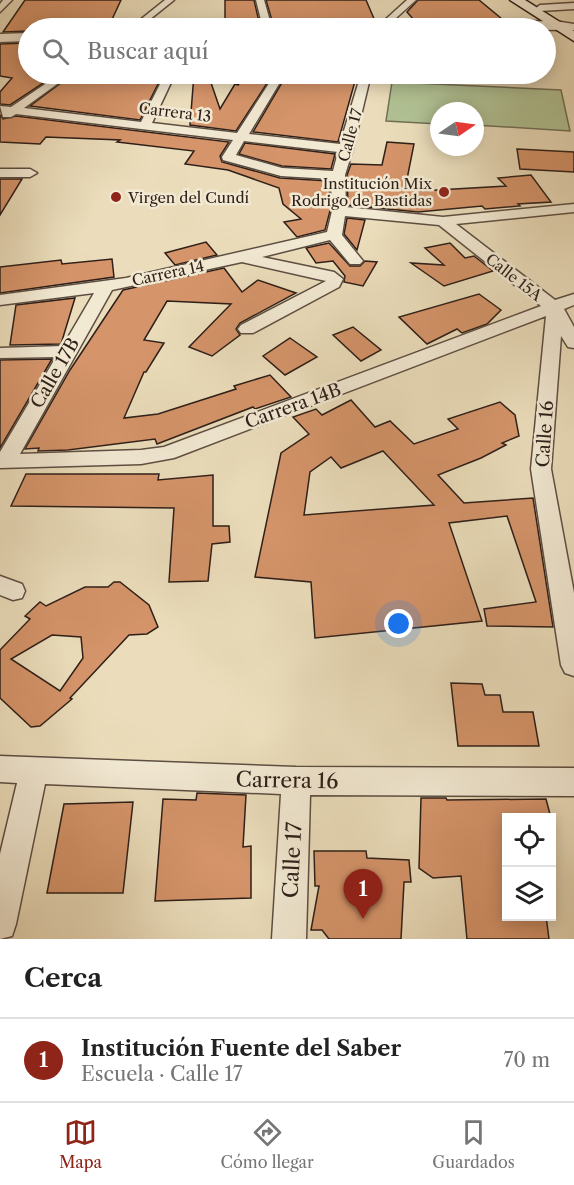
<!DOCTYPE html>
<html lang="es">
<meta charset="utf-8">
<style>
body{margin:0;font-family:"Libre Caslon Text",serif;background:#f2f2f2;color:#222}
.controls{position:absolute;right:18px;bottom:18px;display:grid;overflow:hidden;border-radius:0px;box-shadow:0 3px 15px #0003}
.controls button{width:54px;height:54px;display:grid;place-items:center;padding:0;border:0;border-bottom:2px solid #e0e0e0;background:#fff;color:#222;font:30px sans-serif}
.compass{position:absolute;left:430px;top:102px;width:54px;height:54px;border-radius:50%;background:#fff;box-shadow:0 3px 15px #0003;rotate:77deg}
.you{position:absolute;left:399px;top:624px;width:21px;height:21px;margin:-15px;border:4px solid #fff;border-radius:50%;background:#1a73e8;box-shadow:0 0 0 9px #1a73e833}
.badge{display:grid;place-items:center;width:39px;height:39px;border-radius:50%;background:#8f2418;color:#fff;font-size:20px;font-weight:700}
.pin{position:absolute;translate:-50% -50px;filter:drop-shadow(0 2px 3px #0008)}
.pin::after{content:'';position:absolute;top:32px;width:21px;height:18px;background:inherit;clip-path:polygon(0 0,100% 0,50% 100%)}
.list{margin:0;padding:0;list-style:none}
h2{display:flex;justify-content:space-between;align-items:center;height:78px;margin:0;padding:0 24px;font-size:26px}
h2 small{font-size:20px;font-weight:400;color:#767676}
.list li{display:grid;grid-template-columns:39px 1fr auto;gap:18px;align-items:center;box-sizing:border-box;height:84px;padding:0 24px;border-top:2px solid #e0e0e0}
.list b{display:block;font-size:22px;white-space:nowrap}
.list p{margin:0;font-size:20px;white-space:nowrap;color:#767676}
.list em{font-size:20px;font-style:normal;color:#767676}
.icon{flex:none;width:33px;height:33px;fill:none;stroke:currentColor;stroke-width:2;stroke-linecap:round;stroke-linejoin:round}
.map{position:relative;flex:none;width:574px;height:939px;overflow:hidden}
.search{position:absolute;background:#fff;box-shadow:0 3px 15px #0003;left:18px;right:18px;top:18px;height:66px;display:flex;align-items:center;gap:15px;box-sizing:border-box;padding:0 21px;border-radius:33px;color:#767676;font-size:22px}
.sheet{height:162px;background:#fff}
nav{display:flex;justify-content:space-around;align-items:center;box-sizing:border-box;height:84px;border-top:2px solid #e0e0e0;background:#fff;font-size:16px;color:#767676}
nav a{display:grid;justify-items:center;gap:3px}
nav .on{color:#8f2418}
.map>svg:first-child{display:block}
.green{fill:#b1c294;stroke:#707056;stroke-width:1.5}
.building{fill:#d5946a;stroke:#2e1f19;stroke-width:1.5;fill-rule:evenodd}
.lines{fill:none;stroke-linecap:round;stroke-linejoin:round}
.minor-casing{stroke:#5d4e42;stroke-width:3}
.tertiary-casing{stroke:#5d4e42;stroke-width:3}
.secondary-casing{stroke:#2e1f19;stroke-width:3}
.minor{fill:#f2e9d3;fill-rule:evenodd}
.tertiary{fill:#f2e9d3;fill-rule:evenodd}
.secondary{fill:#f2e9d3;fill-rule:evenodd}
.poi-dot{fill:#8f2418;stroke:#f2e9d3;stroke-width:2}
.labels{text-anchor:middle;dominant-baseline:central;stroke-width:5;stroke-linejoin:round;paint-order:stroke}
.far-street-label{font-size:15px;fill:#2e1f19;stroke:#f2e9d3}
.far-poi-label{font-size:15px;fill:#2e1f19;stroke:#f2e9d3;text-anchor:end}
.street-label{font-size:18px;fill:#2e1f19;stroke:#f2e9d3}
.near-street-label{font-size:21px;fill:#2e1f19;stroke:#f2e9d3}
</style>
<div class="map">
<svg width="574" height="939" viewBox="0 0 574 939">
<rect width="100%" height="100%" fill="#ebddbb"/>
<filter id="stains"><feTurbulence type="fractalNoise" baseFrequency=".00333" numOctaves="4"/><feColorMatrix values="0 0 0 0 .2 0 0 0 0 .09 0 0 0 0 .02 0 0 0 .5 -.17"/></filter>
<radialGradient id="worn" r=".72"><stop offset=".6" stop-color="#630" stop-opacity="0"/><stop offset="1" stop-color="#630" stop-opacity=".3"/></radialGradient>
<polygon class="green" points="392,82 561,90 570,131 475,125 475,111 439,111 439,124 386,121"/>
<g class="building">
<polygon points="25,0 121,0 108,28 28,28 28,31 3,32"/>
<polygon points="225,0 254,0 260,26 225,24"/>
<polygon points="266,0 366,0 375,21 277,22 273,24"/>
<polygon points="418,0 479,0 502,19 414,20 407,12"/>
<polygon points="28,43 28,74 57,74 10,105 0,104 0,92 12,78 0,76 0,44"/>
<polygon points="73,74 163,74 140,120 30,106"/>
<polygon points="194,74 208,74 220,109 235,84 238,85 246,74 273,74 236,131 190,125"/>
<polygon points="287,74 357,74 338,142 253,132"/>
<polygon points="0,115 3,119 16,116 229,142 220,156 222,162 280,178 329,181 330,211 325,230 297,237 284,222 301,219 283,204 279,188 228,170 185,164 194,151 117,142 120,140 46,137 40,144 0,142"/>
<polygon points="387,142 414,144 405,189 418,187 420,191 506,186 498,178 531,175 551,202 518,204 520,206 485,209 482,206 418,212 348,205 347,175 351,164 382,165"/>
<polygon points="245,143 335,154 331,169 282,166 239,154"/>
<polygon points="517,149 574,152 574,172 520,169"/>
<polygon points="0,179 22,179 0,215"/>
<polygon points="347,218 365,220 357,250 344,234"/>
<polygon points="206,242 217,255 175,265 165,253"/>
<polygon points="329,243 350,266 360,266 365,261 377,262 363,286 344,282 345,276 333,261 316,263 306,248"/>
<polygon points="450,243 465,258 474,256 493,271 444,286 411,263 444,265 425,248"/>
<polygon points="112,259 114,277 0,293 0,267 61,260 62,264"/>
<polygon points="224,268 242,292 258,280 296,293 240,323 236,329 240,335 212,356 189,347 231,304 167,301 144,340 164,343 146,372 144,372 124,418 158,414 236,389 234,386 270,375 291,397 255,409 253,407 157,444 155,439 68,450 38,451 39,448 25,449 70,370 123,290"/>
<polygon points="479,294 501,310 487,324 462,333 457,329 427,344 399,317"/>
<polygon points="75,298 61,344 10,345 16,305"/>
<polygon points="353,327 381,350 361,361 333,335"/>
<polygon points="290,338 317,357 285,375 263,356"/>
<polygon points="52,359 0,448 0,360"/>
<path d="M351,400L375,427L390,421L414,444L458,429L448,419L500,402L515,415L519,436L502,443L506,445L481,458L438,475L464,503L533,498L553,627L487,626L484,609L536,602L507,516L449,523L482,621L315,638L311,582L255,577L281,453L309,434L293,417L316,409L322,415ZM383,451L434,505L304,515L310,472L331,457L341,468Z"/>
<polygon points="26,474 159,474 158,480 213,475 213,526 229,526 230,542 212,544 208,581 169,582 174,508 11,506"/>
<path d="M114,582H120L149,605L158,627L147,634L129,635L70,698L72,699L40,726L31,727L0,698V650L30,619L25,616L40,602L46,606L85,587H108ZM52,635L81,637L83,658L60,691L11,659Z"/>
<polygon points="451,683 482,684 485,695 500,695 503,712 533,712 539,746 458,746"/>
<polygon points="197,793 246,795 243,847 251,846 251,898 155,901 163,799 196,800"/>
<polygon points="421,798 446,798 447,800 546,799 551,818 507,818 507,916 546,916 549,939 467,939 461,876 433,878 419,868"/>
<polygon points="133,802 123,893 47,893 64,804"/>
<polygon points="314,851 366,851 367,858 409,860 411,882 404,882 401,939 329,939 322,930 311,930 319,886 315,886"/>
</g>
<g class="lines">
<defs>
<g id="minor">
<polygon points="3,0 12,0 0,12 0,4"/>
<polygon points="165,0 174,0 139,28 130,28"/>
<polygon points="256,0 264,0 272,28 263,28"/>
<polygon points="407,0 416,0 385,28 376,28"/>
<polygon points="574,3 574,9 540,11 536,8 540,5"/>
<path d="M60,74H71L24,108L141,122L165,74H175L152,123L237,133L275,74H285L249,134L340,144L361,74H371L353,149L345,175L346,207L443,217L574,204V212L456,224L555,300L574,294V305L564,309L574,327V348L568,347L561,336L551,469L574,593V676L565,673L561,665L531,469L546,316L174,458L141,464L0,468V452L56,357L0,358V348L63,346L94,293L0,305V295L126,278L327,232L332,211L331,179L281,176L223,160L222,157L233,140L16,114L11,117H3L0,106L11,107ZM244,141L338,152L333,171L282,168L236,155ZM345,216L439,225L541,306L164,447L141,450L20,454L112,290L242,262L326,281L241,325L238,329L241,333H253L339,287L343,279L334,272L262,257L330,240L350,264H360L363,261L342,235Z"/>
<polygon points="0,169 30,169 37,173 30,177 0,177"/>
<polygon points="0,576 22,584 25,591 22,598 13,600 0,595"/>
<polygon points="0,756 296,767 574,768 574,796 310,795 306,939 272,939 281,794 45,784 16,924 12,936 0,939 0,854 17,783 0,782"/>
</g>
<g id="tertiary">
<polygon points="555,21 574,24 574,30 271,28 277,24"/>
<polygon points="28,33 28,41 0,42 0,34"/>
</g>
<polygon id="secondary" points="510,0 525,0 574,31 574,41"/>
</defs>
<use href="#minor" class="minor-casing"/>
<use href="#tertiary" class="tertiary-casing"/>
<use href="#secondary" class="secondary-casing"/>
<use href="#minor" class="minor"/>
<use href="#tertiary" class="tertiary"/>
<use href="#secondary" class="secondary"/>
</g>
<g class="poi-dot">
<circle cx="444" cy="192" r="6"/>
<circle cx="116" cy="197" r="6"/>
</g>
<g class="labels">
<g class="far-street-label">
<text transform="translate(175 112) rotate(7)">Carrera 13</text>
<text transform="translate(350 135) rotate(-75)">Calle 17</text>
<text transform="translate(168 273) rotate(-12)">Carrera 14</text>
<text transform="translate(514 277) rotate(38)">Calle 15A</text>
</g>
<g class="far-poi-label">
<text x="432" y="183">Institución Mix<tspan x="432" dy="17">Rodrigo de Bastidas</tspan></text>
<text x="128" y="197" text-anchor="start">Virgen del Cundí</text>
</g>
<g class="street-label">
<text transform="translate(55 373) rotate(-60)">Calle 17B</text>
<text transform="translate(293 406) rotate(-20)">Carrera 14B</text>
<text transform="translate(545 434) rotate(-86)">Calle 16</text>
</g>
<g class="near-street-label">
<text transform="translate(287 780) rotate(1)">Carrera 16</text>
<text transform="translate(292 860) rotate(-87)">Calle 17</text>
</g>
</g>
<rect width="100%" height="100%" filter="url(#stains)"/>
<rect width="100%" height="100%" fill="url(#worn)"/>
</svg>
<div class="controls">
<button><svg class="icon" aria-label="locate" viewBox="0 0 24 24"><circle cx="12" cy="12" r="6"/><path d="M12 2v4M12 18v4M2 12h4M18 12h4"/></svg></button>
<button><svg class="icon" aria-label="layers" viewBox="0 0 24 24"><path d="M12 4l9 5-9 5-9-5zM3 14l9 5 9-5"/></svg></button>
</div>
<svg class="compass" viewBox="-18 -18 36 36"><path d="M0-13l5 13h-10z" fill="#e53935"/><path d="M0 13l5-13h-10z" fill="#767676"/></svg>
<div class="you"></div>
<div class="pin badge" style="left:363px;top:919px">1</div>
<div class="search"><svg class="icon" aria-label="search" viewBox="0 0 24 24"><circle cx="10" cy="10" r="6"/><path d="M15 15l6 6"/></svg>Buscar aquí</div>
</div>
<section class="sheet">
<h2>Cerca<small></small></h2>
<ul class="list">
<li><span class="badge">1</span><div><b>Institución Fuente del Saber</b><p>Escuela · Calle 17</p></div><em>70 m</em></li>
</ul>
</section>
<nav>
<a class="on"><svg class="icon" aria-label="map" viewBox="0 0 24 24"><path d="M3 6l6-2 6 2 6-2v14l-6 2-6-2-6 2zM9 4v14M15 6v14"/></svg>Mapa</a>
<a><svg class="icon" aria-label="directions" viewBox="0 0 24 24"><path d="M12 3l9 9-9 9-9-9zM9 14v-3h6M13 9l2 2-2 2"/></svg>Cómo llegar</a>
<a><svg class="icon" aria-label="saved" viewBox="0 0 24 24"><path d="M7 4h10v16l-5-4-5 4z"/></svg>Guardados</a>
</nav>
